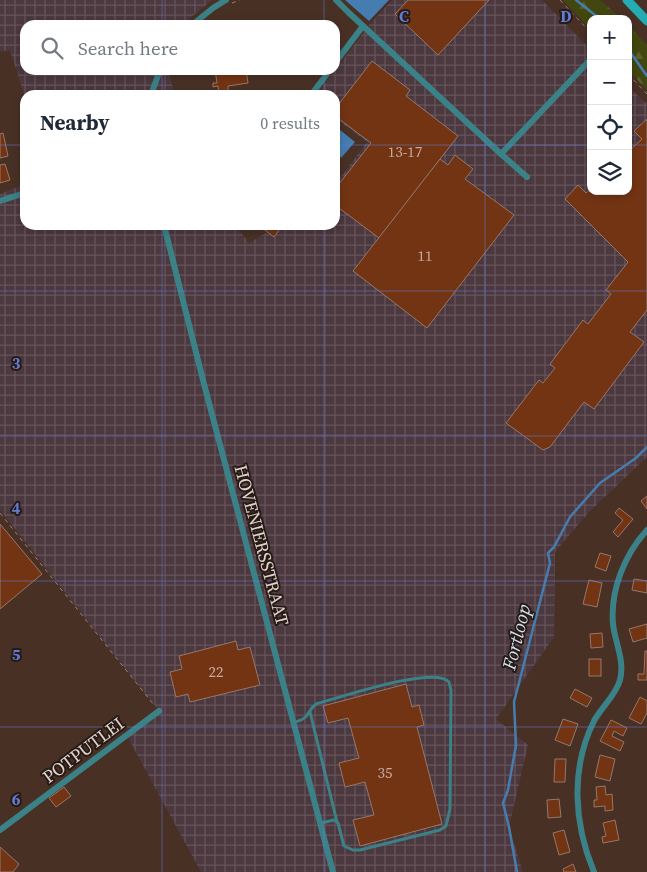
<!DOCTYPE html>
<meta charset="utf-8">
<style>
body{margin:0;font-family:"Source Serif 4",serif;background:#f2f2f3;color:#1f2937}
.controls{position:absolute;right:15px;top:15px;display:grid;overflow:hidden;border-radius:10px;box-shadow:0 2px 8px #0003}
.controls button{width:45px;height:45px;display:grid;place-items:center;padding:0;border:0;border-bottom:1px solid #e0e1e3;background:#fff;color:#1f2937;font:25px sans-serif}
.list{margin:0;padding:0;list-style:none}
h2{display:flex;justify-content:space-between;align-items:center;height:65px;margin:0;padding:0 20px;font-size:21px}
h2 small{font-size:16px;font-weight:400;color:#747a83}
.icon{flex:none;width:28px;height:28px;fill:none;stroke:currentColor;stroke-width:2;stroke-linecap:round;stroke-linejoin:round}
.map{position:relative;flex:none;width:647px;height:872px;overflow:hidden}
.search{position:absolute;background:#fff;box-shadow:0 2px 8px #0003;left:20px;top:20px;width:320px;height:55px;display:flex;align-items:center;gap:12px;box-sizing:border-box;padding:0 18px;border-radius:15px;color:#747a83;font-size:19px}
.panel{position:absolute;background:#fff;box-shadow:0 2px 8px #0003;left:20px;top:90px;width:320px;height:140px;border-radius:15px}
.map>svg:first-child{display:block}
.industrial{fill:url(#industrial-grid)}
.forest{fill:url(#forest-firs)}
.water{fill:#457db1}
.lines{fill:none;stroke-linecap:round;stroke-linejoin:round}
.stream{stroke:#457db1;stroke-width:2.5}
.building{fill:#733413;stroke:#94786c}
.path{stroke:#958178;stroke-width:1;stroke-dasharray:4 4;stroke-linecap:butt}
.lane{stroke:#3a8287;stroke-width:3}
.street{stroke:#3a8287;stroke-width:6}
.secondary{stroke:#23acb4;stroke-width:9}
.grid{fill:none;stroke:#627cd3;stroke-width:1;stroke-opacity:0.55}
.labels{text-anchor:middle;dominant-baseline:central;stroke-width:4;stroke-linejoin:round;paint-order:stroke}
.number-label{font-size:15px;fill:#c6aa9d}
.street-label{font-size:18px;fill:#e2d2cb;stroke:#261b16}
.water-label{font-size:19px;font-style:italic;fill:#d1e0ef;stroke:#261b16}
.grid-label{font-size:16px;text-anchor:middle;font-weight:bold;fill:#627cd3;stroke:#261b16;stroke-width:4;stroke-linejoin:round;paint-order:stroke}
</style>
<div class="map">
<svg width="647" height="872" viewBox="0 0 647 872">
<defs>
<pattern id="industrial-grid" width="8" height="8" patternUnits="userSpaceOnUse" patternTransform="scale(1.25)"><rect width="8" height="8" fill="#4c383f"/><path d="M0 4h8M4 0v8" fill="none" stroke="#665459"/></pattern>
<pattern id="forest-firs" width="22" height="20" patternUnits="userSpaceOnUse" patternTransform="scale(1.25)"><rect width="22" height="20" fill="#41470e"/><path d="M5 1l3.5 6h-7zM16 11l3.5 6h-7z" fill="#5c6130"/></pattern>
</defs>
<rect width="100%" height="100%" fill="#483025"/>
<g class="industrial">
<polygon points="0,0 212,0 182,25 25,25 25,70 168,70 175,95 25,95 25,98 10,50 0,52"/>
<polygon points="392,0 542,0 591,50 591,191 628,191 628,86 647,104 647,457 590,511 555,552 554,637 496,719 528,745 509,827 523,872 201,872 127,736 159,711 0,510 0,194 25,184 25,225 235,225 249,243 279,225 335,225 335,185 367,142 335,118 335,95 316,95 370,24"/>
</g>
<g class="forest">
<polygon points="563,0 600,0 622,19 591,19 591,30"/>
<polygon points="628,25 647,45 647,90 628,70"/>
</g>
<g class="water">
<polygon points="345,0 389,0 369,21"/>
<polygon points="335,126 355,142 341,158 335,143"/>
</g>
<g class="lines">
<g class="stream">
<polyline points="576,0 600,19"/>
<polyline points="628,49 647,76"/>
<polyline points="517,872 509,827 503,803 508,790 516,745 514,702 550,563 548,553 554,547 570,517 600,483 636,458 647,447"/>
</g>
</g>
<g class="building">
<polygon points="408,0 489,0 438,55 395,14"/>
<polygon points="372,61 410,90 406,96 458,136 379,238 335,205 335,189 371,143 335,116 335,109"/>
<polygon points="215,70 246,70 248,83 228,86 228,95 219,95 218,86 213,87 213,83 217,83"/>
<polygon points="647,119 647,310 630,332 644,342 594,409 584,402 550,447 543,450 506,423 539,380 543,383 555,368 550,364 583,320 588,324 611,294 606,290 628,262 565,199 578,185 586,193 591,189 591,191 628,191 628,152 642,139 634,131"/>
<polygon points="3,133 8,156 0,158 0,134"/>
<polygon points="455,155 473,169 465,179 514,215 427,328 353,271 440,159 448,165"/>
<polygon points="5,164 10,180 0,183 0,165"/>
<polygon points="258,225 283,225 274,237"/>
<polygon points="647,496 647,509 641,501"/>
<polygon points="619,508 633,519 618,537 613,532 623,520 615,513"/>
<polygon points="0,524 42,574 0,609"/>
<polygon points="600,553 611,556 606,571 595,567"/>
<polygon points="634,579 647,581 647,593 632,590"/>
<polygon points="589,580 602,583 597,607 583,604"/>
<polygon points="647,624 647,638 633,642 629,629"/>
<polygon points="602,633 603,647 591,648 590,634"/>
<polygon points="236,641 238,650 250,647 260,685 190,702 188,694 176,697 170,672 182,669 179,656"/>
<polygon points="645,651 647,651 647,680 638,680 638,674 644,674"/>
<rect x="589" y="659" width="12" height="17"/>
<polygon points="406,684 412,707 419,705 424,725 417,727 442,824 360,846 353,820 374,815 365,782 345,787 339,763 359,758 348,718 328,723 323,706"/>
<polygon points="575,689 592,698 587,707 570,698"/>
<polygon points="640,697 647,701 647,713 641,724 629,718"/>
<polygon points="563,719 578,724 570,746 555,740"/>
<polygon points="611,720 627,728 623,736 614,731 612,736 624,742 620,751 600,741"/>
<polygon points="600,755 615,759 610,781 595,777"/>
<polygon points="555,759 566,759 565,782 554,782"/>
<polygon points="605,786 606,795 612,794 613,810 605,811 605,806 594,807 594,800 597,800 596,787"/>
<polygon points="64,787 71,796 56,807 49,798"/>
<polygon points="559,799 561,817 548,818 547,800"/>
<polygon points="615,820 619,840 603,843 602,837 606,836 603,823"/>
<polygon points="564,830 570,852 559,855 553,833"/>
<polygon points="0,847 19,864 13,872 0,872"/>
<polygon points="573,864 576,872 564,872 563,869"/>
</g>
<g class="lines">
<g class="path">
<polyline points="560,0 591,33"/>
<polyline points="232,3 240,0"/>
<polyline points="628,74 647,94"/>
<polyline points="0,513 154,705"/>
</g>
<g class="lane">
<polyline points="310,712 337,822"/>
<path d="M294,722C310,719 306,712 316,704C339,698 434,665 449,682L451,690L450,809L446,826L440,830L360,850H353L344,846L338,823L334,820L321,823"/>
</g>
<g class="street">
<polyline points="336,0 348,12 501,154 591,59"/>
<polyline points="192,25 213,8 226,0"/>
<polyline points="335,63 363,26"/>
<polyline points="151,95 160,70"/>
<polyline points="311,95 330,70"/>
<polyline points="501,154 527,177"/>
<polyline points="0,201 25,193"/>
<polyline points="164,225 204,384 333,872"/>
<polyline points="0,830 159,711"/>
<path d="M594,872C574,824 570,769 594,721C601,708 616,695 620,680C625,660 615,643 613,624C610,590 625,554 647,530"/>
</g>
<polyline class="secondary" points="627,0 647,21"/>
</g>
<path class="grid" d="M162,0V25M324,0V25M485,0V872M162,70V95M324,70V95M0,145H25M335,145H591M628,145H647M162,225V872M324,225V872M0,291H647M0,436H647M0,581H647M0,727H647"/>
<g class="labels">
<g class="number-label">
<text x="405" y="151">13-17</text>
<text x="425" y="255">11</text>
<text x="216" y="671">22</text>
<text x="385" y="772">35</text>
</g>
<g class="street-label">
<text transform="translate(262 545) rotate(75)">HOVENIERSSTRAAT</text>
<text transform="translate(83 750) rotate(-37)">POTPUTLEI</text>
</g>
<g class="water-label">
<text transform="translate(516 637) rotate(-76)">Fortloop</text>
</g>
</g>
<g class="grid-label">
<text x="404" y="22">C</text>
<text x="566" y="22">D</text>
<text x="16" y="369">3</text>
<text x="16" y="514">4</text>
<text x="16" y="660">5</text>
<text x="16" y="805">6</text>
</g>
</svg>
<div class="controls">
<button>+</button>
<button>−</button>
<button><svg class="icon" aria-label="locate" viewBox="0 0 24 24"><circle cx="12" cy="12" r="6"/><path d="M12 2v4M12 18v4M2 12h4M18 12h4"/></svg></button>
<button><svg class="icon" aria-label="layers" viewBox="0 0 24 24"><path d="M12 4l9 5-9 5-9-5zM3 14l9 5 9-5"/></svg></button>
</div>
<div class="search"><svg class="icon" aria-label="search" viewBox="0 0 24 24"><circle cx="10" cy="10" r="6"/><path d="M15 15l6 6"/></svg>Search here</div>
<section class="panel">
<h2>Nearby<small>0 results</small></h2>
<ul class="list">
</ul>
</section>
</div>
